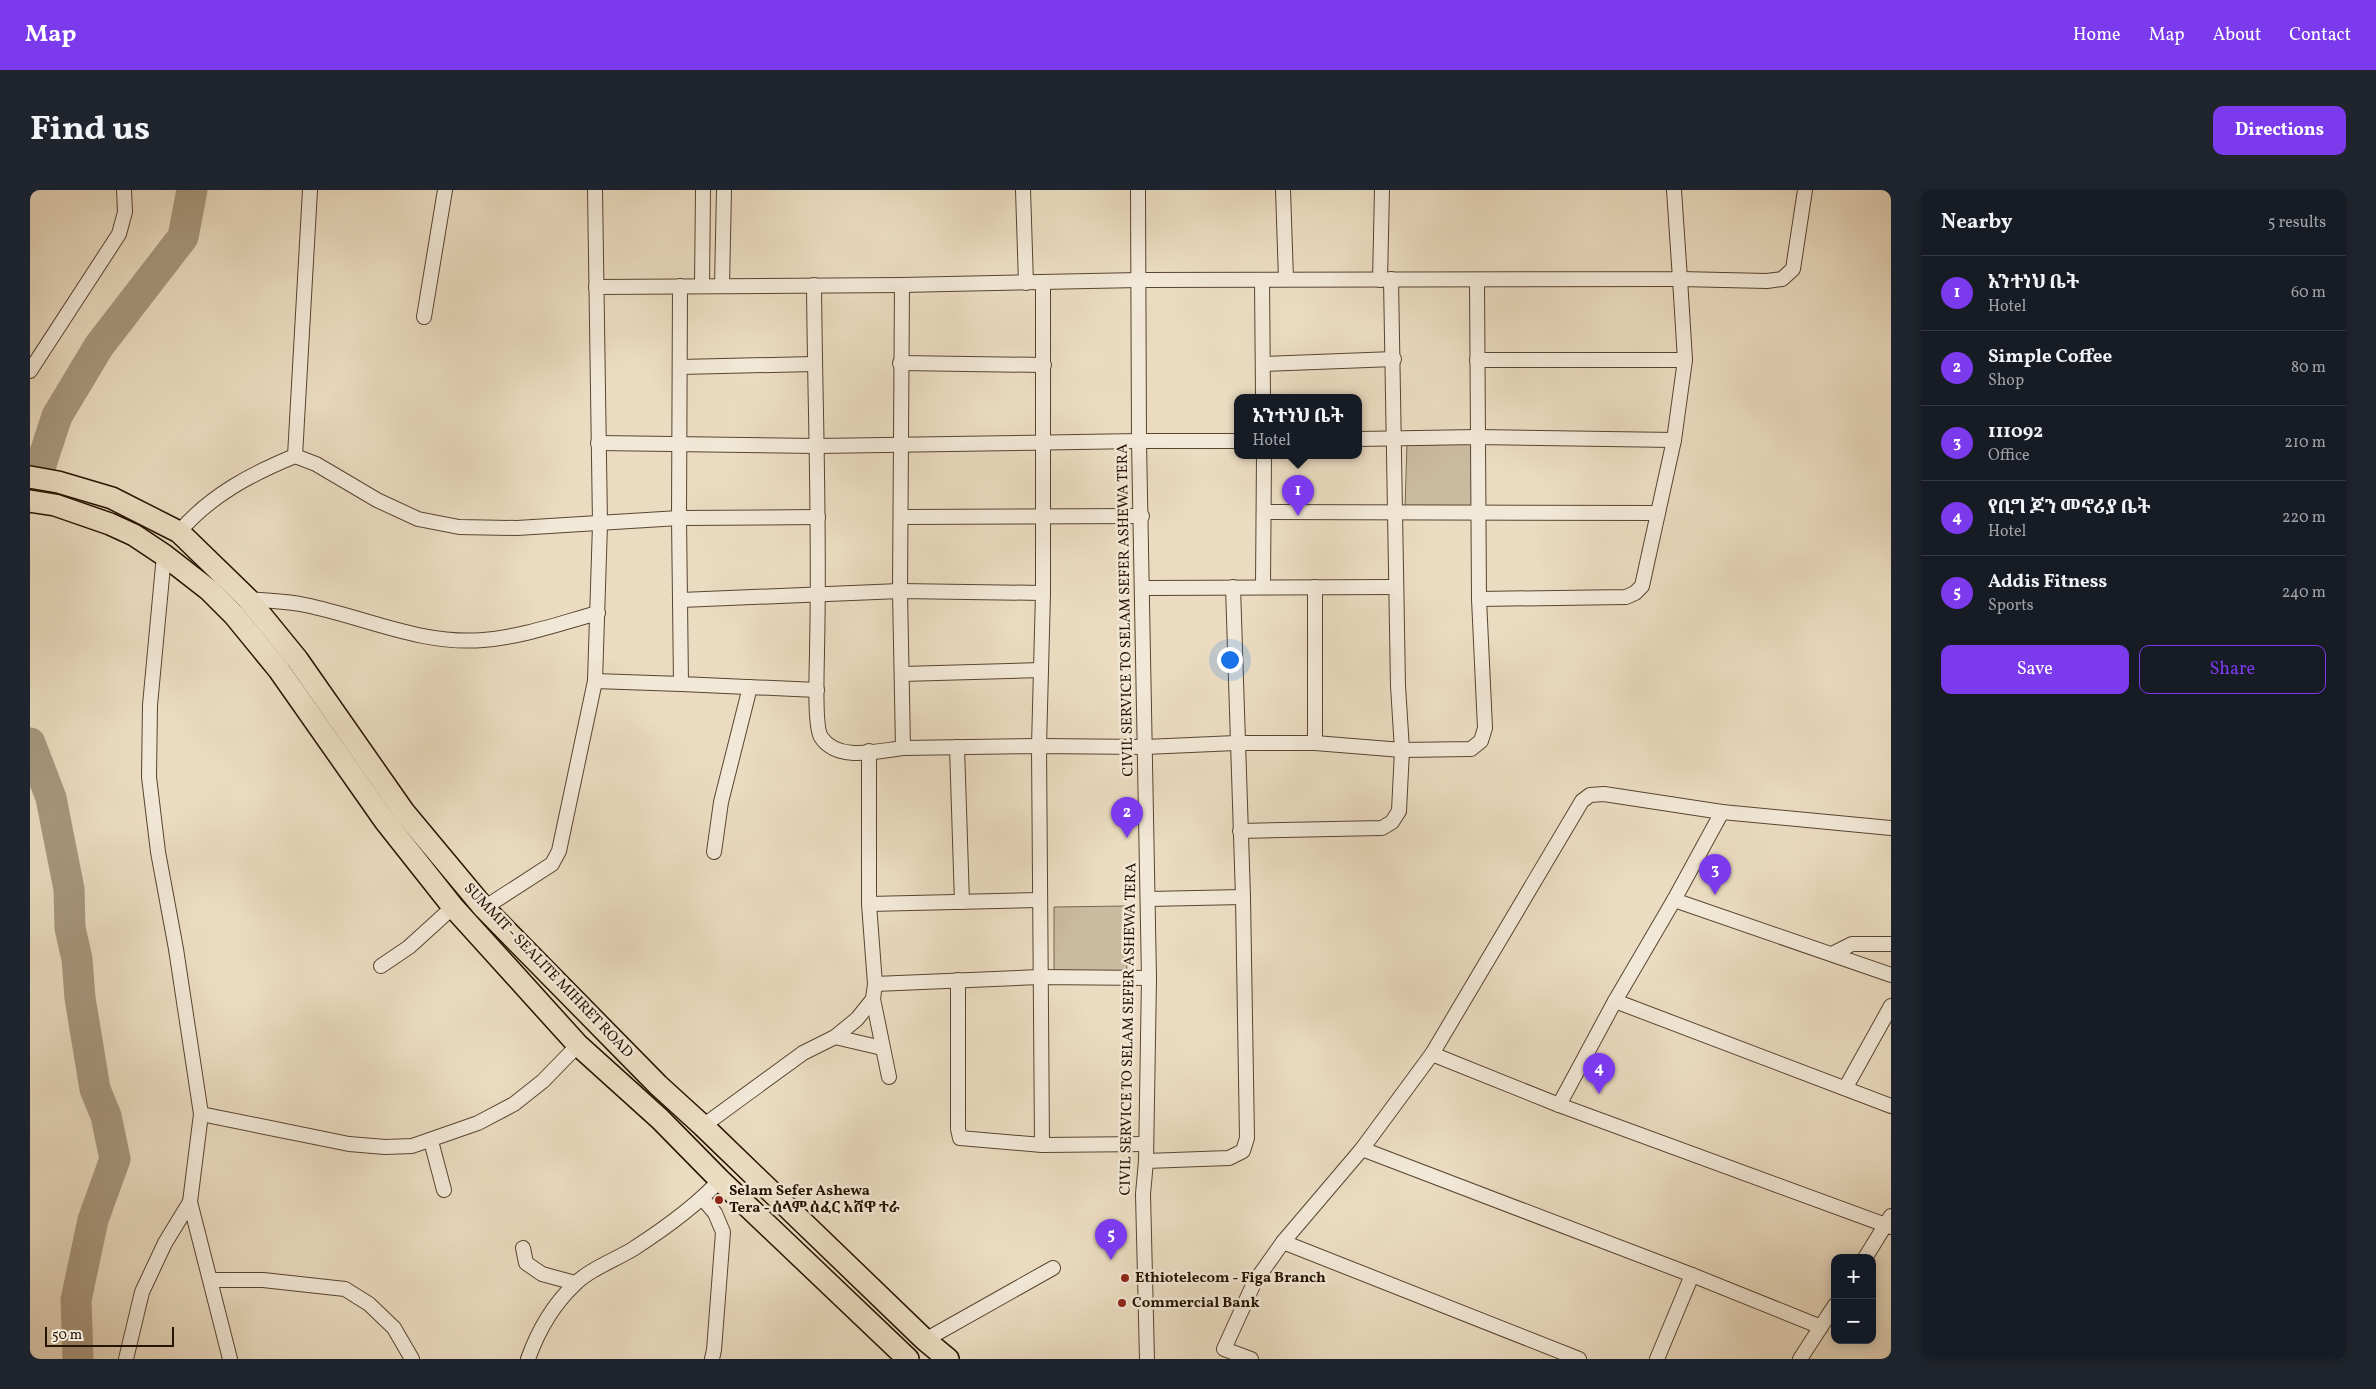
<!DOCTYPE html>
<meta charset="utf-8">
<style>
body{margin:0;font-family:Vollkorn,"Noto Serif Ethiopic",serif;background:#20242c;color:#f1f3f6}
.controls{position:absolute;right:15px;bottom:15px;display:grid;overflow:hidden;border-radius:10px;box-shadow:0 2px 12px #0003}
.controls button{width:45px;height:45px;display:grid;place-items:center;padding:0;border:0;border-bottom:1px solid #363941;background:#171b24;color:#f1f3f6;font:25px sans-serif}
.scale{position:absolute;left:15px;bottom:12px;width:129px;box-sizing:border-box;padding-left:5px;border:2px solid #271301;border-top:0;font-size:14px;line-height:18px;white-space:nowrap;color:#271301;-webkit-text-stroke:4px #f2e8d7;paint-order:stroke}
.you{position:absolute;left:1199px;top:469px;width:18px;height:18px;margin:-12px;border:4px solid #fff;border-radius:50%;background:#1a73e8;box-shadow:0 0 0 8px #1a73e833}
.badge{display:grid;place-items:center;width:32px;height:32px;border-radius:50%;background:#7c3aed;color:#fff;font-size:16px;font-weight:700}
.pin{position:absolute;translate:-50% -41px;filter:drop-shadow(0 1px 2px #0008)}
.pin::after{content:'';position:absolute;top:26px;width:18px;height:15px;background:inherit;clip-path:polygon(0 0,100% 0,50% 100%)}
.popup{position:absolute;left:1204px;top:204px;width:128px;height:65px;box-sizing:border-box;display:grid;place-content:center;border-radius:10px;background:#171b24;filter:drop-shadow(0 1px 4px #0005);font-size:16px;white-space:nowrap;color:#9ea1a6}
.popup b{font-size:19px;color:#f1f3f6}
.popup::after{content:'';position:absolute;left:50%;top:100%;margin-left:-10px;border:10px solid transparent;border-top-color:#171b24}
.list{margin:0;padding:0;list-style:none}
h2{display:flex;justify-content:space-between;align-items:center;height:65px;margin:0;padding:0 20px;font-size:21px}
h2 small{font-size:16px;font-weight:400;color:#9ea1a6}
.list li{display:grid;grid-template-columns:32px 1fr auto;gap:15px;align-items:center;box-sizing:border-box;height:75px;padding:0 20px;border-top:1px solid #363941}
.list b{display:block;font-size:19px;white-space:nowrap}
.list p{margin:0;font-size:16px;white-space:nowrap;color:#9ea1a6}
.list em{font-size:16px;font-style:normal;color:#9ea1a6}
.actions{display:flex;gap:10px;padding:15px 20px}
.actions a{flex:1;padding:11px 0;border:1px solid #7c3aed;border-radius:10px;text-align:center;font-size:18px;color:#7c3aed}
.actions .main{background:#7c3aed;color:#fff}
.map{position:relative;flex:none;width:1861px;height:1169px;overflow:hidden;border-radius:10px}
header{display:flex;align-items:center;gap:30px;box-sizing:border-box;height:70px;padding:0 25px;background:#7c3aed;color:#fff}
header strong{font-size:24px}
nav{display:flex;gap:28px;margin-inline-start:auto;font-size:18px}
.intro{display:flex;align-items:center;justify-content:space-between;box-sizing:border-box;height:120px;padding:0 30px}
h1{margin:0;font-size:35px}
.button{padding:12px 22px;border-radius:10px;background:#7c3aed;color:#fff;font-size:18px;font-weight:700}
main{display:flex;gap:30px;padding:0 30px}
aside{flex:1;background:#171b24;border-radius:10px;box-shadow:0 2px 12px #0003}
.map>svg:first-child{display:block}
.green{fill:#cabaa0;stroke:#786650}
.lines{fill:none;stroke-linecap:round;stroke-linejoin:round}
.river{stroke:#a89880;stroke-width:31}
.street-casing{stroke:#584531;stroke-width:16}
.primary-casing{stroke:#271301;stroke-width:24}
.street{stroke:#f2e8d7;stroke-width:14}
.primary{stroke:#ebdcc1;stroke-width:21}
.poi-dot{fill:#8f2418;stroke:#f2e8d7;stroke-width:2}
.labels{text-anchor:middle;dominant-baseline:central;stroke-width:5;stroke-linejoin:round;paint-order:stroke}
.street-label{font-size:15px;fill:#271301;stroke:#f2e8d7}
.poi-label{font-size:15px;font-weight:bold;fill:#271301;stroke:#f2e8d7;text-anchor:start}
</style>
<header>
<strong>Map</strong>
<nav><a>Home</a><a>Map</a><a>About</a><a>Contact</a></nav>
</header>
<div class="intro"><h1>Find us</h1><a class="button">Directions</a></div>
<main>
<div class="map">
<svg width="1861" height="1169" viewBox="0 0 1861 1169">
<rect width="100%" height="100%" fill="#ebdcc1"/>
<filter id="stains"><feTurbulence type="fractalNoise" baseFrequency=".004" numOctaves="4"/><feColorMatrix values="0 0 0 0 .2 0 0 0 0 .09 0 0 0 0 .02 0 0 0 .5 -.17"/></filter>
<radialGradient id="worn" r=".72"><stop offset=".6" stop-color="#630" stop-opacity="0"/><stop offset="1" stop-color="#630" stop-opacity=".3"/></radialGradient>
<g class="green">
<polygon points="1444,250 1446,317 1375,318 1377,253"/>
<polygon points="1095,716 1097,782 1024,782 1024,717"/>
</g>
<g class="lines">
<g class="river">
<polyline points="0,308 27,226 69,156 153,47 162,0"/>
<polyline points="0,553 21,608 39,699 40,738 47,769 50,808 65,899 76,926 85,969 63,1030 46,1110 48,1169"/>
</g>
<defs>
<g id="street">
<polyline points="993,0 996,93"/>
<polyline points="1108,0 1109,251 1119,788 1116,971 1113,1004 1117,1169"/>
<polyline points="1253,0 1256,89"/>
<polyline points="1232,90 1233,207"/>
<polyline points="1350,90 1352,0"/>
<path d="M784,95C785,217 790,338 787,460C787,476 784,536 791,547C807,572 847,561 873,558"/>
<polyline points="872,95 870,401 873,558 1009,556 1115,557 1206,553 1285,553 1372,560 1441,559 1451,551 1455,538 1449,409 1447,90"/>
<polyline points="650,96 649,328 651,494 787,500"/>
<polyline points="672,96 673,0"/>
<polyline points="692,96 694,0"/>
<polyline points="566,97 872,95 1109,90 1650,89 1644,0"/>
<polyline points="394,127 415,0"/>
<polyline points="1447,170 1655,170 1650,89 1737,91 1752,89 1763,79 1775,0"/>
<polyline points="870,173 1014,175"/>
<polyline points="1233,174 1364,169"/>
<polyline points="650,177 784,174"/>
<polyline points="0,181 89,44 95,22 94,0"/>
<polyline points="1328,249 1447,247 1644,250"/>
<polyline points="568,253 787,256 1109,251 1208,251"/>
<polyline points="265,266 286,274 347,310 388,329 429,337 487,338 649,328 788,327"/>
<polyline points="1234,322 1628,323"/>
<polyline points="872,327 1112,326"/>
<path d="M149,342C181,305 221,284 265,266L280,0"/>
<polyline points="134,365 120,515 119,587 128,662 146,759 171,924 160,1012 200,1169"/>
<polyline points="1233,396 1234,265"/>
<polyline points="1285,397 1285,553"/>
<polyline points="1113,398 1366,397"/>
<path d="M218,409C237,411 257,411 275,415C335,427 390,455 453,450C492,447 531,433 568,423"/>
<polyline points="1449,409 1596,407 1605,403 1612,396 1644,250 1655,170"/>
<polyline points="651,410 870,401 1013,403"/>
<polyline points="872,484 1011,480"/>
<polyline points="565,491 651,494"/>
<polyline points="927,557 932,712"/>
<polyline points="839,561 839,714 845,794 1009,787 1119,788"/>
<polyline points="1210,641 1352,638 1362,632 1369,621 1372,560 1368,496 1361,89"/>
<polyline points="684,662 691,612 720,497"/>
<polyline points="1118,709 1213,707"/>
<polyline points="1644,710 1692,622"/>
<polyline points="839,714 1009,710"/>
<polyline points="454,718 522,674 529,661 565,491 570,334 565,0"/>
<polyline points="1802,764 1822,754 1861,754"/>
<polyline points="351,776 379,757 423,717"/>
<polyline points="928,790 928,939 930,948 1012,955 1009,556 1013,403 1013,93"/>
<polyline points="843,809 859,887"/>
<polyline points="1585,811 1861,916"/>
<polyline points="805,847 852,858"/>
<polyline points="1402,864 1529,915 1861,1037"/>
<polyline points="1816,897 1861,816"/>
<polyline points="1529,915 1585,811 1644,710 1861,785"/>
<polyline points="171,924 319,954 355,957 382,956 448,933 484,914 513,891 548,855"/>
<polyline points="673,936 773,863 805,847 827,829 843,809 845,794"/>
<polyline points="401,951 414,1000"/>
<polyline points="1012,955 1116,954"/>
<polyline points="1332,959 1662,1085 1791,1137"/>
<polyline points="1116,971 1199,968 1213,961 1217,948 1213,707 1203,397"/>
<polyline points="673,1009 685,1023 693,1042 684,1160 682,1169"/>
<polyline points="1253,1052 1332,959 1402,864 1552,611 1560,605 1574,604 1692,622 1861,638"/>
<polyline points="493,1058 496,1073 512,1084 545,1093"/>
<polyline points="1835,1068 1861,1026"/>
<polyline points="181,1090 233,1090 315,1099 339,1114 364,1138 382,1169"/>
<polyline points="895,1150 1023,1078"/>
<polyline points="96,1169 112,1102 135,1053 160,1012"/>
<path d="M498,1169C508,1141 522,1116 544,1095C558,1080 585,1070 603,1059C634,1039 665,1017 690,990"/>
<polyline points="1221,1169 1194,1159 1224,1093 1253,1052 1549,1169"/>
<polyline points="1627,1169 1662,1085"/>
<polyline points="1770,1169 1805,1115"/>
</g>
<g id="primary">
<polyline points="0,287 28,292 82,308 149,342 218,409 267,469 374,622 454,718 628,895 673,936 895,1150 918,1169"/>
<polyline points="0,311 25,315 80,334 104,345 134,365 179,400 204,425 249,480 355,631 423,717 548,855 630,929 690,990 878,1169"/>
</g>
</defs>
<use href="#street" class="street-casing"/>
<use href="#primary" class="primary-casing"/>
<use href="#street" class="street"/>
<use href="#primary" class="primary"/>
</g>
<g class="poi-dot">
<circle cx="689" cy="1010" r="5"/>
<circle cx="1095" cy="1088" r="5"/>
<circle cx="1092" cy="1113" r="5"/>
</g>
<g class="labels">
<g class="street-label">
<text transform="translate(1096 420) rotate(-91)">CIVIL SERVICE TO SELAM SEFER ASHEWA TERA</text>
<text transform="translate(518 781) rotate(46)">SUMMIT - SEALITE MIHRET ROAD</text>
<text transform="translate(1099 839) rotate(-89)">CIVIL SERVICE TO SELAM SEFER ASHEWA TERA</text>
</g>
<g class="poi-label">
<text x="699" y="1001">Selam Sefer Ashewa<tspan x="699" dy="17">Tera - ሰላም ሰፈር አሸዋ ተራ</tspan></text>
<text x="1105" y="1088">Ethiotelecom - Figa Branch</text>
<text x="1102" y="1113">Commercial Bank</text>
</g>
</g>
<rect width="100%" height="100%" filter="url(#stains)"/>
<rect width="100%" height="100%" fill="url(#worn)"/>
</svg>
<div class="controls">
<button>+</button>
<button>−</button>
</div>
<div class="scale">50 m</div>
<div class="you"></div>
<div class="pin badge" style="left:1268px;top:326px">1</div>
<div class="popup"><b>አንተነህ ቤት</b>Hotel</div>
<div class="pin badge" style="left:1097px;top:648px">2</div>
<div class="pin badge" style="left:1685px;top:705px">3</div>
<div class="pin badge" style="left:1569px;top:904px">4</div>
<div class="pin badge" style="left:1081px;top:1070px">5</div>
</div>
<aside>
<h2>Nearby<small>5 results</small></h2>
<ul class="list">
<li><span class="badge">1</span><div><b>አንተነህ ቤት</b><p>Hotel</p></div><em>60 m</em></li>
<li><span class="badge">2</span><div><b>Simple Coffee</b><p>Shop</p></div><em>80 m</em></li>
<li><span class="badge">3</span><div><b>111092</b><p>Office</p></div><em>210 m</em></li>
<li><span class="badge">4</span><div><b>የቢግ ጆን መኖሪያ ቤት</b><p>Hotel</p></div><em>220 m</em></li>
<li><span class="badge">5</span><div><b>Addis Fitness</b><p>Sports</p></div><em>240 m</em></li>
</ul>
<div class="actions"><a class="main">Save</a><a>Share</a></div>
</aside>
</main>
